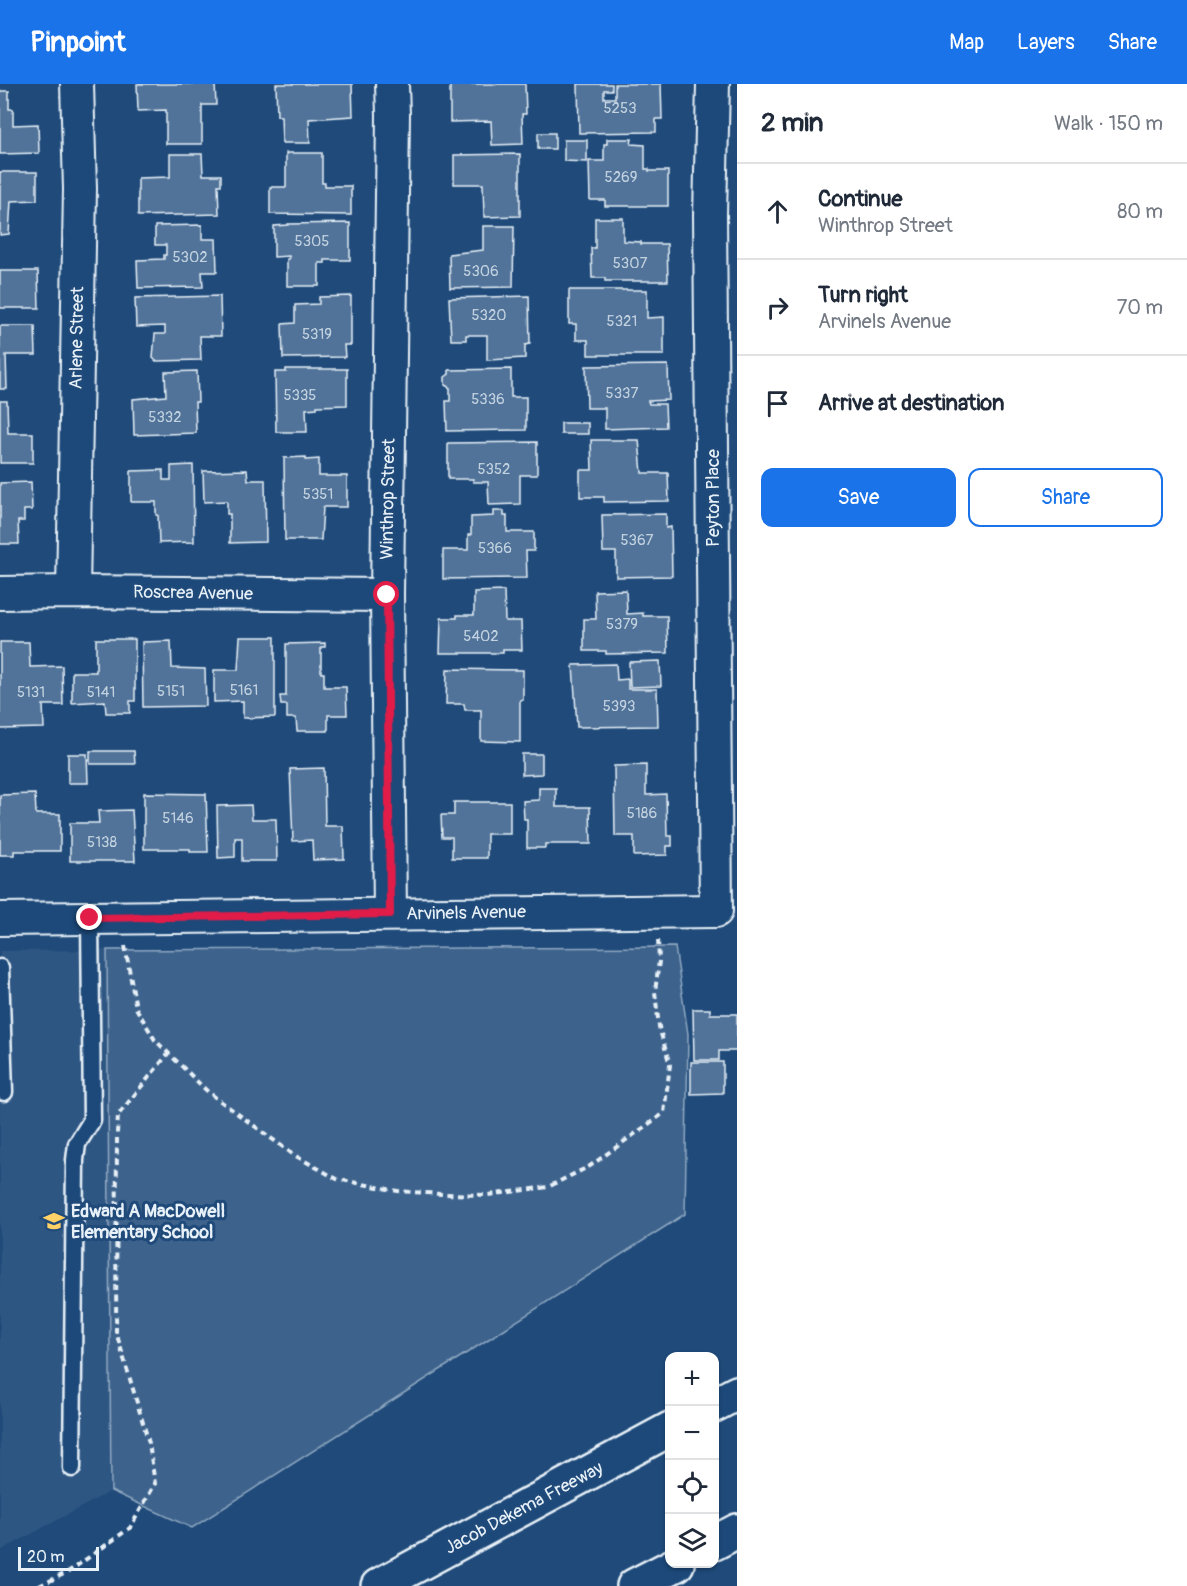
<!DOCTYPE html>
<meta charset="utf-8">
<style>
body{margin:0;font-family:Pangolin,sans-serif;background:#f6f6f7;color:#1f2937}
.controls{position:absolute;right:18px;bottom:18px;display:grid;overflow:hidden;border-radius:12px;box-shadow:0 2px 4px #0004}
.controls button{width:54px;height:54px;display:grid;place-items:center;padding:0;border:0;border-bottom:2px solid #e0e1e3;background:#fff;color:#1f2937;font:30px sans-serif}
.scale{position:absolute;left:18px;bottom:15px;width:81px;box-sizing:border-box;padding-left:6px;border:3px solid #e8f1f8;border-top:0;font-size:16px;line-height:21px;white-space:nowrap;color:#e8f1f8;-webkit-text-stroke:4px #1f4a7a;paint-order:stroke}
.stop{position:absolute;width:18px;height:18px;margin:-14px;border:4px solid #e11d48;border-radius:50%;background:#fff}
.stop.end{background:#e11d48;border-color:#fff;box-shadow:0 2px 6px #0008}
.list{margin:0;padding:0;list-style:none}
h2{display:flex;justify-content:space-between;align-items:center;height:78px;margin:0;padding:0 24px;font-size:26px}
h2 small{font-size:20px;font-weight:400;color:#747a83}
.list li{display:grid;grid-template-columns:39px 1fr auto;gap:18px;align-items:center;box-sizing:border-box;height:96px;padding:0 24px;border-top:2px solid #e0e1e3}
.list b{display:block;font-size:22px;white-space:nowrap}
.list p{margin:0;font-size:20px;white-space:nowrap;color:#747a83}
.list em{font-size:20px;font-style:normal;color:#747a83}
.actions{display:flex;gap:12px;padding:18px 24px}
.actions a{flex:1;padding:14px 0;border:2px solid #1a73e8;border-radius:12px;text-align:center;font-size:21px;color:#1a73e8}
.actions .main{background:#1a73e8;color:#fff}
.icon{flex:none;width:33px;height:33px;fill:none;stroke:currentColor;stroke-width:2;stroke-linecap:round;stroke-linejoin:round}
.map{position:relative;flex:none;width:737px;height:1502px;overflow:hidden}
header{display:flex;align-items:center;gap:36px;box-sizing:border-box;height:84px;padding:0 30px;background:#1a73e8;color:#fff}
header strong{font-size:28px}
nav{display:flex;gap:33px;margin-inline-start:auto;font-size:21px}
main{display:flex}
aside{flex:1;background:#fff}
.map>svg:first-child{display:block}
.built{fill:#2e5683}
.green{fill:#3c628c;stroke:#92aac2;stroke-width:1.5}
.building{fill:#517399;stroke:#e8f1f8;stroke-width:1.5}
.lines{fill:none;stroke-linecap:round;stroke-linejoin:round}
.service-casing{stroke:#e8f1f8;stroke-width:21}
.minor-casing{stroke:#e8f1f8;stroke-width:36}
.motorway-casing{stroke:#e8f1f8;stroke-width:38}
.path{stroke:#e8f1f8;stroke-width:4;stroke-dasharray:6 4.5;stroke-linecap:butt}
.service{stroke:#1f4a7a;stroke-width:16}
.minor{stroke:#1f4a7a;stroke-width:32}
.motorway{stroke:#1f4a7a;stroke-width:33}
.route{stroke:#e11d48;stroke-width:8}
.labels{text-anchor:middle;dominant-baseline:central;stroke-width:6;stroke-linejoin:round;paint-order:stroke}
.number-label{font-size:15px;fill:#c2d2e0}
.street-label{font-size:18px;fill:#e8f1f8;stroke:#1f4a7a}
.poi-label{font-size:18px;font-weight:bold;fill:#e8f1f8;stroke:#1f4a7a;text-anchor:start}
</style>
<header>
<strong>Pinpoint</strong>
<nav><a>Map</a><a>Layers</a><a>Share</a></nav>
</header>
<main>
<div class="map">
<svg width="737" height="1502" viewBox="0 0 737 1502">
<rect width="100%" height="100%" fill="#1f4a7a"/>
<filter id="ink" filterUnits="userSpaceOnUse"><feTurbulence type="fractalNoise" baseFrequency=".0167" numOctaves="2"/><feDisplacementMap in="SourceGraphic" scale="12" xChannelSelector="R" yChannelSelector="G"/><feConvolveMatrix kernelMatrix="1 2 1 2 8 2 1 2 1" color-interpolation-filters="sRGB"/></filter>
<g filter="url(#ink)">
<polygon class="built" points="107,866 111,1407 0,1467 0,867"/>
<polygon class="green" points="675,863 688,950 685,1130 192,1444 111,1407 107,866"/>
<g class="building">
<polygon points="137,0 215,0 216,21 202,21 202,60 166,60 166,26 138,27"/>
<polygon points="276,0 352,0 353,32 309,35 310,59 282,59 281,32 277,32"/>
<polygon points="450,0 525,0 526,30 522,30 523,60 492,61 491,37 450,38"/>
<polygon points="578,0 612,0 612,6 604,6 604,14 615,14 615,0 661,0 662,35 656,35 656,48 579,49"/>
<polygon points="0,7 9,7 9,25 13,25 13,41 38,40 39,69 0,70"/>
<rect x="538" y="49" width="17" height="16"/>
<polygon points="607,55 632,55 631,60 645,61 645,85 649,85 649,87 668,87 668,122 605,122 605,116 590,116 589,77 604,77 604,60 607,60"/>
<polygon points="564,56 587,56 587,78 564,77"/>
<polygon points="286,69 322,69 322,99 325,99 325,102 351,102 351,131 270,130 270,103 286,103"/>
<polygon points="170,70 202,70 203,91 221,91 221,101 218,101 219,130 138,132 138,94 170,93"/>
<polygon points="520,70 520,132 484,133 483,100 454,100 454,71"/>
<polygon points="0,88 37,88 37,116 11,117 9,150 0,151"/>
<polygon points="595,134 623,134 623,157 641,158 641,160 667,160 668,197 605,197 605,194 592,194 591,164 595,164"/>
<polygon points="350,139 350,176 325,176 325,179 319,179 319,202 287,202 287,175 289,175 289,172 274,173 274,142 288,141 288,140"/>
<polygon points="202,141 202,155 216,155 217,188 202,188 203,203 138,204 137,176 164,175 164,171 166,171 166,161 155,161 155,142"/>
<polygon points="483,142 514,142 513,203 450,204 449,170 483,166"/>
<polygon points="0,187 38,187 39,224 0,224"/>
<polygon points="569,206 647,206 647,234 664,233 664,271 588,271 588,256 576,256 576,240 569,240"/>
<polygon points="220,212 221,252 200,252 201,276 156,277 153,274 155,250 165,250 165,242 136,243 135,214"/>
<polygon points="351,212 351,261 344,261 345,273 283,274 282,240 295,239 295,221 319,220 319,213"/>
<polygon points="529,212 530,260 525,261 525,274 487,276 487,251 466,251 466,256 451,256 449,214"/>
<polygon points="0,242 35,242 36,271 6,271 7,305 0,305"/>
<polygon points="668,281 669,316 648,317 649,320 665,320 666,343 605,345 605,324 587,324 586,282"/>
<polygon points="286,285 347,285 347,321 317,322 317,324 306,325 307,348 276,348 275,288 286,288"/>
<polygon points="511,285 511,313 526,313 526,346 447,347 446,317 450,317 450,304 445,301 445,293 449,290 449,286"/>
<polygon points="197,287 198,318 195,318 196,349 134,351 133,315 166,312 165,288"/>
<polygon points="0,317 7,317 8,349 33,349 33,379 0,379"/>
<rect x="561" y="339" width="27" height="11"/>
<polygon points="591,356 639,356 642,389 668,389 669,417 604,418 604,413 580,413 580,386 592,386"/>
<polygon points="537,358 537,391 520,391 520,420 489,421 488,398 473,398 473,395 448,395 448,359"/>
<polygon points="306,373 306,376 319,375 319,392 347,392 347,423 323,423 321,456 285,456 284,374"/>
<polygon points="193,381 194,458 159,459 158,431 156,431 156,418 131,418 131,387 163,386 163,396 171,396 171,382"/>
<polygon points="247,386 248,396 265,396 266,458 230,459 230,430 227,430 227,417 204,418 203,387"/>
<polygon points="31,398 32,426 24,426 24,437 18,437 19,460 0,460 0,399"/>
<polygon points="494,427 504,427 504,432 507,432 507,448 534,448 534,467 526,467 527,494 443,495 443,466 468,466 468,451 471,451 471,433 494,432"/>
<polygon points="666,430 666,444 671,443 672,492 616,493 616,468 603,468 602,431"/>
<polygon points="626,506 627,530 643,529 643,532 667,532 668,569 606,570 606,567 584,567 584,535 596,535 595,507"/>
<polygon points="504,507 505,537 521,537 522,566 503,566 503,569 440,569 441,534 457,534 457,531 474,531 474,508"/>
<polygon points="240,553 275,553 275,633 243,634 243,617 214,618 214,586 238,586"/>
<polygon points="96,555 135,555 135,617 130,617 130,629 106,629 105,617 72,619 72,588 96,588"/>
<polygon points="171,557 172,584 205,585 206,622 143,623 142,558"/>
<polygon points="0,558 29,558 30,583 62,582 63,621 43,621 44,644 0,645"/>
<polygon points="325,559 325,563 321,563 321,589 324,589 324,603 346,603 347,631 328,631 328,647 297,647 296,634 287,634 287,621 281,621 280,612 286,612 286,560"/>
<polygon points="660,577 661,602 630,603 629,578"/>
<polygon points="616,580 617,596 628,595 628,605 657,605 658,642 577,643 573,581"/>
<polygon points="447,585 523,586 523,616 520,616 520,658 481,657 481,626 465,626 464,620 446,620"/>
<polygon points="90,667 134,667 135,680 90,680"/>
<polygon points="68,670 87,670 88,699 68,699"/>
<polygon points="522,670 542,670 542,690 522,691"/>
<polygon points="646,681 646,711 666,710 667,752 672,752 672,762 667,762 667,771 634,772 634,752 615,752 614,682"/>
<polygon points="324,684 325,742 343,742 344,775 313,776 312,756 293,757 290,685"/>
<polygon points="539,704 556,704 556,723 590,723 591,760 545,760 545,764 527,764 527,735 524,735 523,717 539,716"/>
<polygon points="144,709 206,710 208,768 190,768 190,765 144,765"/>
<polygon points="35,710 36,730 60,730 60,767 14,767 14,771 0,771 0,711"/>
<polygon points="454,718 510,718 510,750 487,750 487,774 452,774 452,753 442,753 441,731 454,731"/>
<polygon points="251,721 252,735 276,735 277,777 242,777 242,754 235,754 235,773 218,774 217,722"/>
<polygon points="132,726 135,777 70,777 70,739 99,739 98,727"/>
<polygon points="693,925 710,925 710,930 737,930 737,967 719,967 719,976 694,976"/>
<polygon points="691,978 723,978 723,1009 691,1010"/>
</g>
<g class="lines">
<defs>
<g id="service">
<polyline points="0,884 4,1008"/>
<polyline points="72,1384 75,1076 77,1060 92,1036 90,834"/>
</g>
<g id="minor">
<polyline points="73,508 80,105 77,0"/>
<polyline points="0,509 73,508 387,511"/>
<polyline points="390,830 387,511 393,31 392,0"/>
<polyline points="0,835 716,827 710,131 713,0"/>
</g>
<g id="motorway">
<polyline points="714,1321 737,1309"/>
<polyline points="714,1459 737,1447"/>
<polyline points="378,1502 670,1345"/>
<polyline points="634,1502 677,1480"/>
</g>
</defs>
<use href="#service" class="service-casing"/>
<use href="#minor" class="minor-casing"/>
<use href="#motorway" class="motorway-casing"/>
<g class="path">
<polyline points="125,862 136,924 155,956 208,1008 294,1071 337,1095 398,1107 441,1110 488,1111 548,1103 590,1082 664,1029 670,981 659,943 655,908 659,877 658,855"/>
<polyline points="39,1502 68,1488 130,1444 155,1400 149,1359 116,1248 117,1049 118,1031 168,970"/>
</g>
<use href="#service" class="service"/>
<use href="#minor" class="minor"/>
<use href="#motorway" class="motorway"/>
</g>
</g>
<g class="lines" filter="url(#ink)">
<polyline class="route" points="90,834 390,830 387,511"/>
</g>
<defs>
<symbol id="school-bare" viewBox="-9 -9 18 18"><path d="M0-5L7-2L0 1L-7-2ZM-4 1L0 2.5L4 1V4Q0 6-4 4Z" fill="#ffd166" stroke="#1f4a7a" stroke-width="2.5" paint-order="stroke"/></symbol>
</defs>
<g fill-rule="evenodd">
<use href="#school-bare" x="39" y="1122" width="30" height="30"/>
</g>
<g class="labels">
<g class="number-label">
<text x="620" y="24">5253</text>
<text x="621" y="93">5269</text>
<text x="312" y="157">5305</text>
<text x="190" y="173">5302</text>
<text x="630" y="179">5307</text>
<text x="481" y="187">5306</text>
<text x="489" y="231">5320</text>
<text x="622" y="237">5321</text>
<text x="317" y="250">5319</text>
<text x="622" y="309">5337</text>
<text x="300" y="311">5335</text>
<text x="488" y="315">5336</text>
<text x="165" y="333">5332</text>
<text x="494" y="385">5352</text>
<text x="318" y="410">5351</text>
<text x="637" y="456">5367</text>
<text x="495" y="464">5366</text>
<text x="622" y="540">5379</text>
<text x="481" y="552">5402</text>
<text x="244" y="606">5161</text>
<text x="171" y="607">5151</text>
<text x="31" y="608">5131</text>
<text x="101" y="608">5141</text>
<text x="619" y="622">5393</text>
<text x="642" y="729">5186</text>
<text x="178" y="734">5146</text>
<text x="102" y="758">5138</text>
</g>
<g class="street-label">
<text transform="translate(77 254) rotate(-89)">Arlene Street</text>
<text transform="translate(713 414) rotate(-90)">Peyton Place</text>
<text transform="translate(388 415) rotate(-89)">Winthrop Street</text>
<text transform="translate(193 509) rotate(1)">Roscrea Avenue</text>
<text transform="translate(466 829) rotate(-1)">Arvinels Avenue</text>
<text transform="translate(524 1424) rotate(-28)">Jacob Dekema Freeway</text>
</g>
<g class="poi-label">
<text x="71" y="1127">Edward A MacDowell<tspan x="71" dy="21">Elementary School</tspan></text>
</g>
</g>
</svg>
<div class="controls">
<button>+</button>
<button>−</button>
<button><svg class="icon" aria-label="locate" viewBox="0 0 24 24"><circle cx="12" cy="12" r="6"/><path d="M12 2v4M12 18v4M2 12h4M18 12h4"/></svg></button>
<button><svg class="icon" aria-label="layers" viewBox="0 0 24 24"><path d="M12 4l9 5-9 5-9-5zM3 14l9 5 9-5"/></svg></button>
</div>
<div class="scale">20 m</div>
<div class="stop" style="left:387px;top:511px"></div>
<div class="stop end" style="left:90px;top:834px"></div>
</div>
<aside>
<h2>2 min<small>Walk · 150 m</small></h2>
<ul class="list">
<li><svg class="icon" aria-label="ahead" viewBox="0 0 24 24"><path d="M12 20V5M6 11l6-6 6 6"/></svg><div><b>Continue</b><p>Winthrop Street</p></div><em>80 m</em></li>
<li><svg class="icon" aria-label="right" viewBox="0 0 24 24"><path d="M7 20v-9h11M14 6l5 5-5 5"/></svg><div><b>Turn right</b><p>Arvinels Avenue</p></div><em>70 m</em></li>
<li><svg class="icon" aria-label="arrive" viewBox="0 0 24 24"><path d="M6 21V4h12l-3 4 3 4H6"/></svg><div><b>Arrive at destination</b></div></li>
</ul>
<div class="actions"><a class="main">Save</a><a>Share</a></div>
</aside>
</main>
